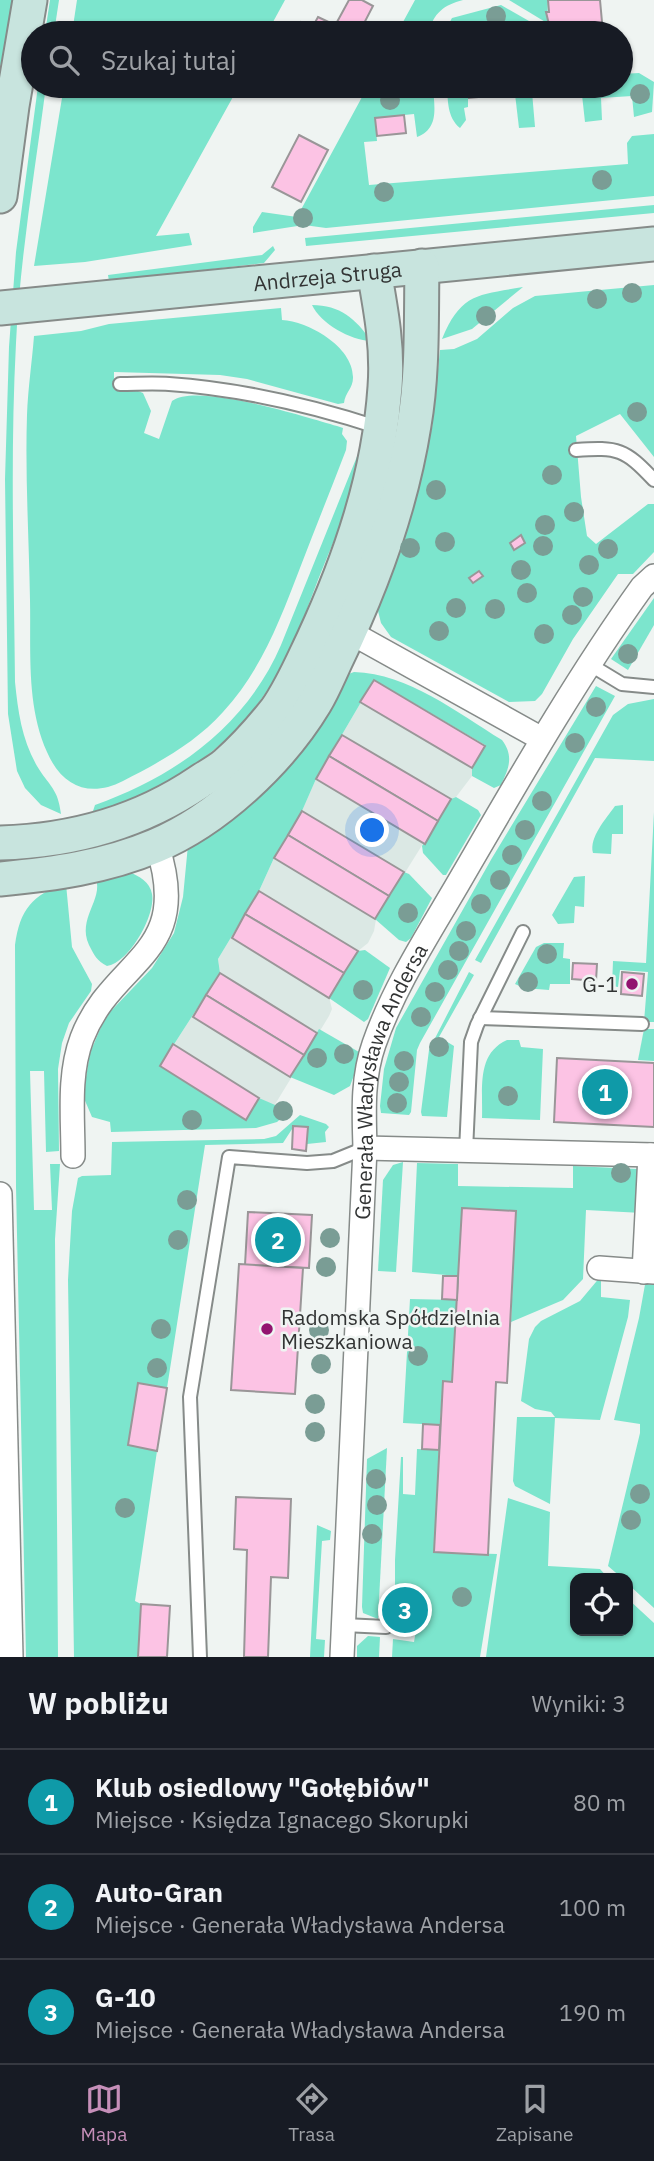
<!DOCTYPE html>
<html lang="pl">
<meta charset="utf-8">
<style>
body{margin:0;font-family:"IBM Plex Sans",sans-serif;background:#242831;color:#f1f3f6}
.controls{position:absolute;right:21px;bottom:21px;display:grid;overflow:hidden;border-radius:14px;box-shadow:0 2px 5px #0004}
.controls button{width:63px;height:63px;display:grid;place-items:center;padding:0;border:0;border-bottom:2px solid #363941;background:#171b24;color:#f1f3f6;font:35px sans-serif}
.you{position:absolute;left:373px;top:831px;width:24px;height:24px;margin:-18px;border:5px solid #fff;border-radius:50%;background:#1a73e8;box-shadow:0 0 0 10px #1a73e833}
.badge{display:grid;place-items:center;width:46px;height:46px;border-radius:50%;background:#c68fb9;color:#fff;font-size:23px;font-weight:700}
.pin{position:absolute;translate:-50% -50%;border:4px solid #fff;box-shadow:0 2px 7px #0006}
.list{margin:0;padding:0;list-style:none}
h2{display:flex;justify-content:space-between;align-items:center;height:91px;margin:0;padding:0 28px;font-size:30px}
h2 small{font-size:23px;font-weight:400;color:#9ea1a6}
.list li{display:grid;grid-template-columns:46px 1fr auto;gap:21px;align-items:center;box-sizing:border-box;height:105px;padding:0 28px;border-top:2px solid #363941}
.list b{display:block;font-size:26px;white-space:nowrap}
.list p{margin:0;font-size:23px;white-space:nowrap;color:#9ea1a6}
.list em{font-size:23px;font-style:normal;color:#9ea1a6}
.icon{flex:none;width:38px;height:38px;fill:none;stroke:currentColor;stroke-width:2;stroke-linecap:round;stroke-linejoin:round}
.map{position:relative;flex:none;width:654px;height:1657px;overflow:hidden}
.search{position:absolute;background:#171b24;box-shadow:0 2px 5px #0004;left:21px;right:21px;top:21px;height:77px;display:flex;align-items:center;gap:18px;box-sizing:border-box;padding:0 24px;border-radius:38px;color:#9ea1a6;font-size:26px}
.sheet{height:406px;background:#171b24}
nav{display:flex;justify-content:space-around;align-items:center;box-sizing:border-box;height:98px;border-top:2px solid #363941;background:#171b24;font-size:19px;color:#9ea1a6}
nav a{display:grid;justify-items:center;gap:4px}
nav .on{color:#c68fb9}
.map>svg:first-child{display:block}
.built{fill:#dbe8e4}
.green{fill:#7ce5cd}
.building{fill:#fcc3e4;stroke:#9a9698;stroke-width:2}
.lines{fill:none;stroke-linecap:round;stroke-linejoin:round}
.lane-casing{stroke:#868b89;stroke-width:16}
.street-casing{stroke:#868b89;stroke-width:26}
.secondary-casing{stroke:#868b89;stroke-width:37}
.lane{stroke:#fff;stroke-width:12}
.street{stroke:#fff;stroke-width:23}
.secondary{stroke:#c8e4de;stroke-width:33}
.tree{fill:#7a9d95}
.poi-dot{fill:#92146f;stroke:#eff4f2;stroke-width:2.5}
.labels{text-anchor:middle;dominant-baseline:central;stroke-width:5;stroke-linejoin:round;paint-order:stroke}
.street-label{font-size:21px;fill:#323434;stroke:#eff4f2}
.poi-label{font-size:21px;fill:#323434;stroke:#eff4f2;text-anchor:end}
</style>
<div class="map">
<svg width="654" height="1657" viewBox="0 0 654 1657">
<rect width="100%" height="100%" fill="#eff4f2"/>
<polygon class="built" points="374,680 485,746 472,768 472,776 456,797 451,799 376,919 374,931 368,943 358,951 329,997 332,1009 329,1016 274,1106 259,1098 246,1120 160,1066 220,973 218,959 259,891 274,858 302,811 316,779"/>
<g class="green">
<polygon points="0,0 14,0 0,68"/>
<polygon points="50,0 59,0 54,33 45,33"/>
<polygon points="77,0 285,0 267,33 72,33"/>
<path d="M415,0H463C444,5 433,13 429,33H397Z"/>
<polygon points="509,0 548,0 547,23"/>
<polygon points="501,5 543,29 543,33 444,33 452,18"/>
<polygon points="639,73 654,82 652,112 634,117 632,96 601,98 602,120 585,122 581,86 621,86 621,74"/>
<path d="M38,86H46C35,171 20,257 16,343C10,456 14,570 15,682C18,712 22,740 37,766C49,786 58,788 61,814L41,805L25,788L17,771L8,714L5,479L9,347L16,252Z"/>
<polygon points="64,86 239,86 156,236 189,233 192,245 85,262 34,266"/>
<path d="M368,86H433C434,106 440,128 417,137L414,114L375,118L377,141L364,142L369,185L628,164L627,143L632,136L654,134V196L326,228L304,225L253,233V227L262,212L297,217Z"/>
<path d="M447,86H468V107L464,108L466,120L460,128C447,117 448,101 447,86Z"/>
<polygon points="532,92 535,127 519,128 515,94"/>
<polygon points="654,205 654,213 306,246 305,238"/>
<polygon points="273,246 275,250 264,263 109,281 108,275 262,255"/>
<polygon points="654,285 654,457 620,414 576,436 581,497 587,536 596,544 648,504 654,504 654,552 633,574 618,574 573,639 542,694 535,701 509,702 391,637 381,623 377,607 432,428 440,350 454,349 477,339 513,308 535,296"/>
<path d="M523,287L472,329L442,339C461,293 478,295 523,287Z"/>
<path d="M312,305C340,305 356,319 371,341C350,340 321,324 312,305Z"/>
<path d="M281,308L282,320C308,321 354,347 353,378C353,388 345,393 344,403L338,404L247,379L220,375L114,372V390L138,391L143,393L151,411L144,433L159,439L172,401C197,382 305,417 337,426L343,428L342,434L347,441L346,450C331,489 315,529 300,568C280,620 261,671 223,712C195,743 160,762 123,781C90,798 62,787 47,752C26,705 31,651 30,600C29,539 25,476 27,415C28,388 32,362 34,336L81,331L109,324Z"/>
<path d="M362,444C359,457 358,472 354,485C345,517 330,549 318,580C306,611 295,644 278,673C236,747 171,788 92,814L95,805C176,776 246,726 281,645Z"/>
<polygon points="654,598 654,625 628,670 611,659"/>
<path d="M354,672C409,674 456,712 502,740C514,756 509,768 501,785L494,788L472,776V768L485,745L374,680L316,779L302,811L274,858L259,891L218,959L220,973L160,1066L245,1119L259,1098L289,1111L277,1122L256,1128L111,1132L110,1122L92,1117L83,1096L90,1053L101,1027L110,1012L152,968L174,933L183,897L188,845L343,676Z"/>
<polygon points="596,686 615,696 420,1043 417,1050 411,1112 409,1115 381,1113 380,1106 384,1069 396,1028 492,858"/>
<polygon points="654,699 654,761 595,758 481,963 475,960 613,715 628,704"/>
<polygon points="456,797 478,810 481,815 446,875 443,875 423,853 422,846 451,799"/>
<path d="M623,805V834H612L611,854L593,853C589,837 606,819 615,806Z"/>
<polygon points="654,812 654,1022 644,1022 648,972 620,970 618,987 612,986 613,961 646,963"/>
<path d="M129,872C139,876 150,882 152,894C156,915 129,963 107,966C97,961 94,955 89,945C77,918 103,901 96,878Z"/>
<polygon points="404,872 409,874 432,898 411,938 406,942 399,940 375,919"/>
<polygon points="585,876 584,907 575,906 574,923 558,924 552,915 574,877"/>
<path d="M66,884L72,947L92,984L91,991L69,1023L62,1043L58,1069L59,1151L46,1152L44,1071H30L34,1210H52L50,1164H60L55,1239L58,1657H26L16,1187L15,945C20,910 32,894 66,884Z"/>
<polygon points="544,943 564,943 563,958 570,959 570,984 550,984 549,990 524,988 515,984 536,947"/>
<polygon points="365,950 390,968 368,1019 364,1022 329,998 358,951"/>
<polygon points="469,972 474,975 439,1037 454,1046 447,1117 422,1116 421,1112 429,1050"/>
<polygon points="319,1029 359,1052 361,1057 350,1086 334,1095 290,1077"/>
<polygon points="644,1029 654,1029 654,1061 638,1060"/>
<path d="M507,1040H519L521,1047L543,1049L540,1120L482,1118C483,1089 476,1054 507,1040Z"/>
<polygon points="300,1115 326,1124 329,1127 325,1132 326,1142 307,1144 308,1127 294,1126 283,1143 205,1145 167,1388 138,1383 128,1445 157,1451 135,1601 141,1604 138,1657 74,1657 68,1280 72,1211 78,1178 82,1176 111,1175 112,1142 264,1139 276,1136"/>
<polygon points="403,1162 396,1272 378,1271 383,1180 393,1165"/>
<polygon points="417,1163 458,1164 458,1186 573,1188 573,1166 638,1169 642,1213 586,1210 583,1279 563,1300 511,1322 516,1211 462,1209 458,1276 412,1272"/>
<polygon points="601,1276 601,1297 630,1300 628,1317 600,1420 555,1418 550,1504 515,1486 513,1481 517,1417 555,1417 551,1412 535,1409 521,1401 529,1339 535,1327 541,1321 580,1301"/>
<polygon points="646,1279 654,1280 654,1608 628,1584 628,1578 622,1578 608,1566 640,1433 640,1424 614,1420 639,1318"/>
<polygon points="410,1299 457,1300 452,1382 443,1382 440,1425 403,1423"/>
<polygon points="387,1448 378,1619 363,1613 362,1607 367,1459"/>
<polygon points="417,1449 439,1450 434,1552 497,1554 480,1657 392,1657 393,1639 414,1642 417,1624 395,1620 395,1560 401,1457 403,1457 403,1494 415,1495"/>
<polygon points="508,1498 550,1512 548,1566 600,1569 608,1578 575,1578 575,1631 628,1631 628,1599 654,1623 654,1657 486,1657"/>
<polygon points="317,1525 331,1531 330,1540 322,1541 316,1639 325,1640 324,1657 310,1657"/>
<polygon points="368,1636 380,1637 379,1657 357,1657 357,1646"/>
</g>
<g class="building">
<polygon points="349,0 362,0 373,6 359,33 331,33"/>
<polygon points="548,0 600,0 603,33 551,33 546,12 549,12"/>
<polygon points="318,17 335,25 331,33 295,33 301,22 312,28"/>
<polygon points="468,86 581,86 582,87 469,98"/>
<polygon points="404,115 406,133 377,136 375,118"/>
<polygon points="299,135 328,150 301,202 272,187"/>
<polygon points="521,535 525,543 514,550 510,543"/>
<polygon points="479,571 483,576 473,583 469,578"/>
<polygon points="374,680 485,746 472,768 360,702"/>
<polygon points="342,735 451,799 438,821 329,756"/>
<polygon points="329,756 438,821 425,844 316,779"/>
<polygon points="302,811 404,872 389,896 288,835"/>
<polygon points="288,835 389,896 375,919 274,858"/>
<polygon points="259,891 358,951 344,973 245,914"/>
<polygon points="245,914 344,973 329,998 232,938"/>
<polygon points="573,963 597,964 596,981 572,979"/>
<polygon points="622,972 644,974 642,996 621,994"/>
<polygon points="220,973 317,1033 304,1055 206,995"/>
<polygon points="206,995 304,1055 290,1077 193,1017"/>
<polygon points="173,1044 259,1098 246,1120 160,1066"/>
<polygon points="557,1058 654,1063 654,1127 554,1122"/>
<polygon points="293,1126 308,1127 306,1151 292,1149"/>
<polygon points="462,1208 516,1211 507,1383 496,1382 488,1555 434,1552 443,1381 452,1382"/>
<polygon points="248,1212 312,1215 309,1268 245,1265"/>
<polygon points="239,1264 303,1268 295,1394 231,1390"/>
<polygon points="443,1276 458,1276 457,1300 442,1299"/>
<polygon points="138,1383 167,1388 157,1451 128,1445"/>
<polygon points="423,1424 440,1425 439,1450 422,1449"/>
<polygon points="236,1497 291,1499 288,1578 271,1577 268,1657 244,1657 247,1550 234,1549"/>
<polygon points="397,1598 417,1601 413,1621 393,1618"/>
<polygon points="141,1604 170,1606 167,1657 138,1657"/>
</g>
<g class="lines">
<defs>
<g id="lane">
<path d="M120,384C136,384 153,383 169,384C240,389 313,406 380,428"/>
<path d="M576,450C618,447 625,449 654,480"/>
<polyline points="589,664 622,684 654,687"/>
<polyline points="480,1018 642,1024"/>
<polyline points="466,1151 471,1042 477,1025 523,932"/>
<polyline points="344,1625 386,1627"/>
<polyline points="200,1657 190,1397 229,1157 307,1163 333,1161 365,1148"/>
</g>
<g id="street">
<polyline points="337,625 542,739"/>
<polyline points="365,1148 654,1155"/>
<path d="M73,1156C73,1117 68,1075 82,1038C113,957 194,957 157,845"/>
<polyline points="0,1194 11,1657"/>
<polyline points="599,1268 654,1272"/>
<polyline points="644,1272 650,1155"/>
<path id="s1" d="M342,1657L365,1148C364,1113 362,1078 374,1044C395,984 432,929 463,875C520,777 576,679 642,587L654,576"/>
</g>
<g id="secondary">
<polyline points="0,196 12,106 30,0"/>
<path id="s2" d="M0,308L654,244"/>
<path d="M0,843C71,841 140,822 199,782C208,776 218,771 226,764C244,748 261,729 276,710C291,689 302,663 313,640C350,560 379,476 385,387C388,348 381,310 374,271"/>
<path d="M0,879C53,874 105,867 155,846C217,820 280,761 315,703C323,690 329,675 336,660C372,586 401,507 414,425C423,372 421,319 422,266"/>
</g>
</defs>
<use href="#lane" class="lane-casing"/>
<use href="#street" class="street-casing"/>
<use href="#secondary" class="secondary-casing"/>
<use href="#lane" class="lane"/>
<use href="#street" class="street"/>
<use href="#secondary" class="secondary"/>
</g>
<g class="tree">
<circle cx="496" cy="16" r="10"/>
<circle cx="640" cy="94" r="10"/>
<circle cx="390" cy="100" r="10"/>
<circle cx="602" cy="180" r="10"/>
<circle cx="384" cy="192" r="10"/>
<circle cx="303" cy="218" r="10"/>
<circle cx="632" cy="293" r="10"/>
<circle cx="597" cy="299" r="10"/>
<circle cx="486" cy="316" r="10"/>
<circle cx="637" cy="412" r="10"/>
<circle cx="552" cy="475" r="10"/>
<circle cx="436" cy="490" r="10"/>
<circle cx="574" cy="512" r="10"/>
<circle cx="545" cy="525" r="10"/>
<circle cx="445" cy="542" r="10"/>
<circle cx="543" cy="546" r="10"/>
<circle cx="410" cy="548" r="10"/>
<circle cx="608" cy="549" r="10"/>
<circle cx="589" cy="565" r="10"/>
<circle cx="521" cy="570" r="10"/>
<circle cx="527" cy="593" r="10"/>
<circle cx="583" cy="597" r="10"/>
<circle cx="456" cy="608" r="10"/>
<circle cx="495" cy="609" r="10"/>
<circle cx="572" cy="615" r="10"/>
<circle cx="439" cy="631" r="10"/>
<circle cx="544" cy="634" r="10"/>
<circle cx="628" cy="654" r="10"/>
<circle cx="596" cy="707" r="10"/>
<circle cx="575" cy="743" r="10"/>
<circle cx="542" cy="801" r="10"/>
<circle cx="525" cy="830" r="10"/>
<circle cx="512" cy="855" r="10"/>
<circle cx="500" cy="880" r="10"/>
<circle cx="481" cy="904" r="10"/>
<circle cx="408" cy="913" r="10"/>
<circle cx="466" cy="931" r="10"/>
<circle cx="459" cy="951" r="10"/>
<circle cx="547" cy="954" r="10"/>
<circle cx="448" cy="970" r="10"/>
<circle cx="528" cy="982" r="10"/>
<circle cx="363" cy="990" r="10"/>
<circle cx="435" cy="992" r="10"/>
<circle cx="421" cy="1017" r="10"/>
<circle cx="439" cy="1047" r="10"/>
<circle cx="344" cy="1054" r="10"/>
<circle cx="317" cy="1058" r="10"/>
<circle cx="404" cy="1061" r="10"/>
<circle cx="399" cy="1082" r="10"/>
<circle cx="508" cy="1096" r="10"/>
<circle cx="397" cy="1103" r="10"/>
<circle cx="283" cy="1111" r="10"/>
<circle cx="192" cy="1120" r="10"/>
<circle cx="621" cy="1173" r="10"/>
<circle cx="187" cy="1200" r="10"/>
<circle cx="330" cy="1238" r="10"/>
<circle cx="178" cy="1240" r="10"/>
<circle cx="326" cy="1267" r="10"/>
<circle cx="161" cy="1329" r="10"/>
<circle cx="319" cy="1330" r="10"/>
<circle cx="418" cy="1356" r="10"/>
<circle cx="321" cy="1364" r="10"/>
<circle cx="157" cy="1368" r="10"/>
<circle cx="315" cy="1404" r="10"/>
<circle cx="315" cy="1432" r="10"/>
<circle cx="376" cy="1479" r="10"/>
<circle cx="640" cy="1494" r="10"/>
<circle cx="377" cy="1505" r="10"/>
<circle cx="125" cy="1508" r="10"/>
<circle cx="631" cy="1520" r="10"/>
<circle cx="372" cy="1534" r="10"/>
<circle cx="462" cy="1597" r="10"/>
</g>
<g class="poi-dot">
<circle cx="632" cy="984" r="7"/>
<circle cx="267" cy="1329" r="7"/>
</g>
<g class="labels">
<g class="street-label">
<text stroke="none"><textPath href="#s2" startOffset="329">Andrzeja Struga</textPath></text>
<text stroke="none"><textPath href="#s1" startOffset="581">Generała Władysława Andersa</textPath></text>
</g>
<g class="poi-label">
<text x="618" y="984">G-1</text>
<text x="281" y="1317" text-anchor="start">Radomska Spółdzielnia<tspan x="281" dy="24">Mieszkaniowa</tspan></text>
</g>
</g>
</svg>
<div class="controls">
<button><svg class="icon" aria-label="locate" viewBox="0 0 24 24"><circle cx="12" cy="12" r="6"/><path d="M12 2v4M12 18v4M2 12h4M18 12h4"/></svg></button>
</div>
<div class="you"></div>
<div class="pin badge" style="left:605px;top:1092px;background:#0f9aa8">1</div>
<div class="pin badge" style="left:278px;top:1240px;background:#0f9aa8">2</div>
<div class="pin badge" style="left:405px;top:1610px;background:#0f9aa8">3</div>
<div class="search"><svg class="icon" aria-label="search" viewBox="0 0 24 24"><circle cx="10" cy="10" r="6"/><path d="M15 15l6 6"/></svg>Szukaj tutaj</div>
</div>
<section class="sheet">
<h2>W pobliżu<small>Wyniki: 3</small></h2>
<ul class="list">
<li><span class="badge" style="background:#0f9aa8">1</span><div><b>Klub osiedlowy &quot;Gołębiów&quot;</b><p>Miejsce · Księdza Ignacego Skorupki</p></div><em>80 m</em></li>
<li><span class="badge" style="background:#0f9aa8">2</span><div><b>Auto-Gran</b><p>Miejsce · Generała Władysława Andersa</p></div><em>100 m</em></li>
<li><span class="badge" style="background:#0f9aa8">3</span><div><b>G-10</b><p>Miejsce · Generała Władysława Andersa</p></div><em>190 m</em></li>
</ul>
</section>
<nav>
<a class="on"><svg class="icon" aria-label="map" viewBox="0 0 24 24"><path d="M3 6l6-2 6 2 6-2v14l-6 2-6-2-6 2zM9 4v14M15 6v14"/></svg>Mapa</a>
<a><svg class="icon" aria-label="directions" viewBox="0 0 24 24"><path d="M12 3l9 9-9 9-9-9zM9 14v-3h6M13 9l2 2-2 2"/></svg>Trasa</a>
<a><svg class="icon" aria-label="saved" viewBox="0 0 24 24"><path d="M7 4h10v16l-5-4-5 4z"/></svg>Zapisane</a>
</nav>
